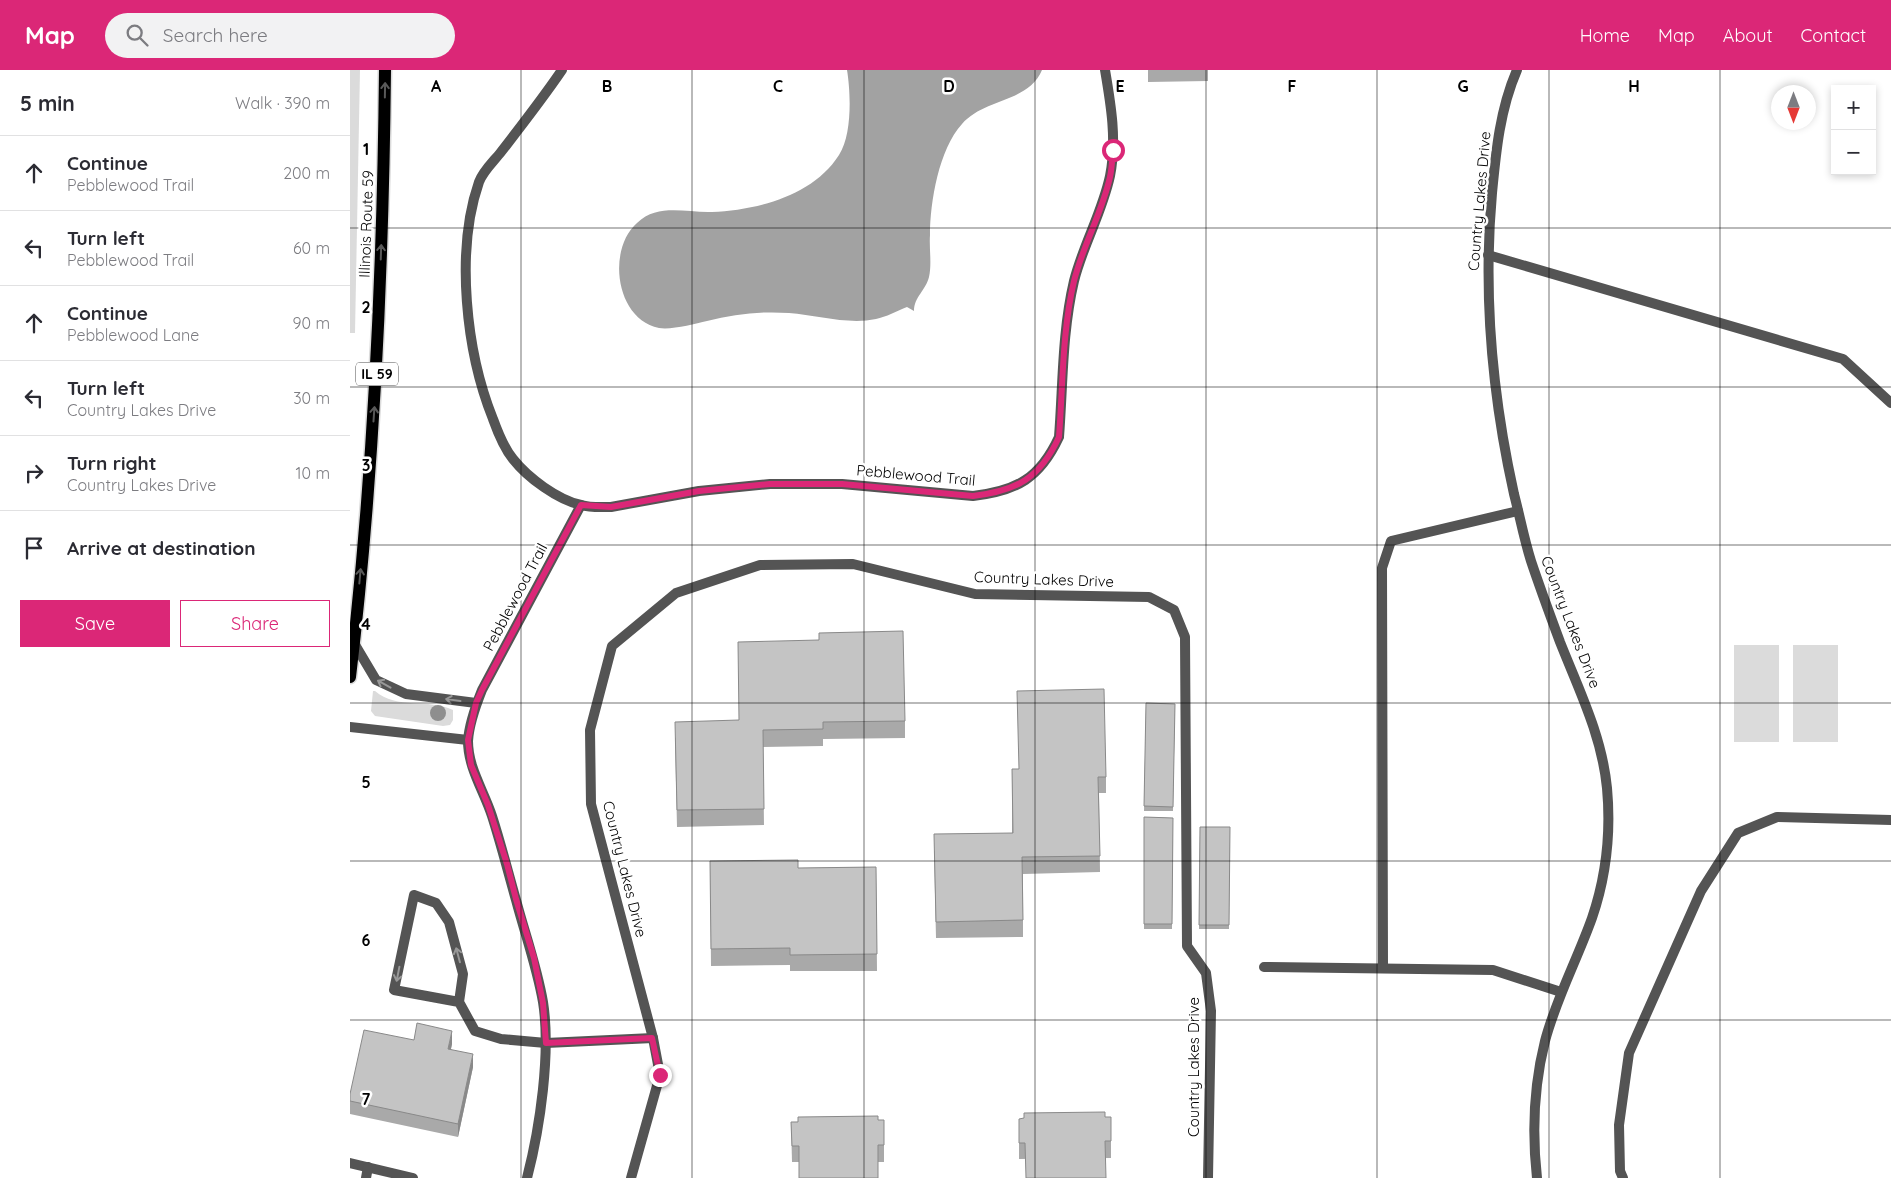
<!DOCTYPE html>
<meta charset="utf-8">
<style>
body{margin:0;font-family:Quicksand,sans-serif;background:#f2f2f3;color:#2b2b33}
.controls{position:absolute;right:15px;top:15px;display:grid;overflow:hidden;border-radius:0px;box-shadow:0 2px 8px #0003}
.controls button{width:45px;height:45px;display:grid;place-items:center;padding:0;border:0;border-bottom:1px solid #e1e1e2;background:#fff;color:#2b2b33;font:25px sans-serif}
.compass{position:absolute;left:1421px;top:15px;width:45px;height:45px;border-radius:50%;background:#fff;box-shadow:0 2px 8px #0003;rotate:180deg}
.stop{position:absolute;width:15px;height:15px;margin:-11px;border:4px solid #db2777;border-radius:50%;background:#fff}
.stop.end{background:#db2777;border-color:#fff;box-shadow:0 1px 5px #0008}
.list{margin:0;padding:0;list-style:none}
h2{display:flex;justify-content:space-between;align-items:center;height:65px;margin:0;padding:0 20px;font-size:21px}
h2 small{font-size:16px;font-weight:400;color:#7c7c81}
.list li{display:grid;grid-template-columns:32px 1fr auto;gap:15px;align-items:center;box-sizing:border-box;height:75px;padding:0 20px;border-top:1px solid #e1e1e2}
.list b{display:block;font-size:19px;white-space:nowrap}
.list p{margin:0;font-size:16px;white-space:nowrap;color:#7c7c81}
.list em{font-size:16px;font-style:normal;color:#7c7c81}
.actions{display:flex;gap:10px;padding:15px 20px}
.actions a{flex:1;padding:11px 0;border:1px solid #db2777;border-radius:0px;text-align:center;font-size:18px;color:#db2777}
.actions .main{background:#db2777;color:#fff}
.icon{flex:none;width:28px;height:28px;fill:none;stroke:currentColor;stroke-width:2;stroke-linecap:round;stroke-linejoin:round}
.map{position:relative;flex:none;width:1541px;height:1108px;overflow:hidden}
header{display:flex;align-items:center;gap:30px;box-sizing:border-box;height:70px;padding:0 25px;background:#db2777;color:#fff}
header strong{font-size:24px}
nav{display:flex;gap:28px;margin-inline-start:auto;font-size:18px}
.search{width:350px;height:45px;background:#f2f2f3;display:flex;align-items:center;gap:12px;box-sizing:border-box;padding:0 18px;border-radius:28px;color:#7c7c81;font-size:19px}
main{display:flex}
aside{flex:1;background:#fff}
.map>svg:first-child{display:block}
.green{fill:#dbdbdb}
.water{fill:#a2a2a2}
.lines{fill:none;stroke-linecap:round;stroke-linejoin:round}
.primary-casing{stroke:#dbdbdb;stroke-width:15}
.service{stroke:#545454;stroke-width:10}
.minor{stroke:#545454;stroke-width:10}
.primary{stroke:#000;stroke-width:12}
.tree{fill:#8e8e8e}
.wall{fill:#a9a9a9}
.shaded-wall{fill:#898989}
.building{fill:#c4c4c4;stroke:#898989}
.oneway{stroke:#595959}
.oneway2{stroke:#989898}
.route{stroke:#db2777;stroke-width:6}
.grid{fill:none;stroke:#000;stroke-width:1;stroke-opacity:0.55}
.labels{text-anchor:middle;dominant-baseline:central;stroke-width:5;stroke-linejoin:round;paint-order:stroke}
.shield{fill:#fff;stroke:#4c4c4c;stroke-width:1}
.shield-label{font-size:14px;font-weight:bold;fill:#000}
.street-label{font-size:15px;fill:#000;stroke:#fff}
.grid-label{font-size:16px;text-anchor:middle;font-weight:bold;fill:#000;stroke:#fff;stroke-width:5;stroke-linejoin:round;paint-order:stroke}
</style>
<header>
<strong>Map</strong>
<div class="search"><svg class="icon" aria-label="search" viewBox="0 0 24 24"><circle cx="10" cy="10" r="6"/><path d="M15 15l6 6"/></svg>Search here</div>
<nav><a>Home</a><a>Map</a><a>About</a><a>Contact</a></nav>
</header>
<main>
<aside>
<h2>5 min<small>Walk · 390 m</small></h2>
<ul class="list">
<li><svg class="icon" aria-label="ahead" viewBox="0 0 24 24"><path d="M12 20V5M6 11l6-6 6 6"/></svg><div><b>Continue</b><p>Pebblewood Trail</p></div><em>200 m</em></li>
<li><svg class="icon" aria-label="left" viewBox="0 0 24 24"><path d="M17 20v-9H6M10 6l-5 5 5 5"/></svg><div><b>Turn left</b><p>Pebblewood Trail</p></div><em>60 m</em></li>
<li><svg class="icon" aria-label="ahead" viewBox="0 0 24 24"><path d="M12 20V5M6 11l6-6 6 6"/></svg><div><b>Continue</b><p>Pebblewood Lane</p></div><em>90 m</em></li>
<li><svg class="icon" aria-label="left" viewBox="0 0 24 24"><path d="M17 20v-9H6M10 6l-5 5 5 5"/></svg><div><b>Turn left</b><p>Country Lakes Drive</p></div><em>30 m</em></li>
<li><svg class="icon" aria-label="right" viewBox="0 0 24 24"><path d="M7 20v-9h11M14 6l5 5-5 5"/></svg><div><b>Turn right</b><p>Country Lakes Drive</p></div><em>10 m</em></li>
<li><svg class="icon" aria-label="arrive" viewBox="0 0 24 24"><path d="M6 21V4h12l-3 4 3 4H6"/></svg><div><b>Arrive at destination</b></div></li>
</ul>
<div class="actions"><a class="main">Save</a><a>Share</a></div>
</aside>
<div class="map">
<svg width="1541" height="1108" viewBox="0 0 1541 1108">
<rect width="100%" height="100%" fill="#fff"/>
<g class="green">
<polygon points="0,0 10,0 5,263 0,263"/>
<rect x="1384" y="575" width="45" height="97"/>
<rect x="1443" y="575" width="45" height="97"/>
<path d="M23,621H25C47,640 78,628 103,640V650L100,655L93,656L25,646L21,641Z"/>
</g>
<path class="water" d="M497,0H692C678,33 634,28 612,54C589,79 580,132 580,165C579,178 582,194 579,207C576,220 564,227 564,241L557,237C547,241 536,247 526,249C498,255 467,245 439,243C411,241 384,244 357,251C344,254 322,260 309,258C265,249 257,179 287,153C308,133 336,143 362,142C407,140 463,126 489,85C502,65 501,24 497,0Z"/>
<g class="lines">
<defs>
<path id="primary" d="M0,607C24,405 33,203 35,0"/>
</defs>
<use href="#primary" class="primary-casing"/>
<g class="service">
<polyline points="109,932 44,920 64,825 86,833 99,852 113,904 109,932 125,961 151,969 196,973"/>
<polyline points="0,1093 63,1108"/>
<polyline points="16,1108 18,1097"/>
</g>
<g class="minor">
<path d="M212,0C193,28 172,55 151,82C144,91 133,101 129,112C105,181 116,282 143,349C148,363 154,378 163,389C178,408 208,430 231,435C241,438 252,437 261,437L349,421L420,414H492L623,426C667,421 690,408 709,367C713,315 712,262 724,211C733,175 752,143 760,106C767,71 761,35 755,0"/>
<path d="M1167,0C1150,39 1146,81 1142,123C1133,224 1142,325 1164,424C1170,447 1174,469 1181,491C1190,518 1200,545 1210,572C1229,620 1252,666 1257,718C1261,762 1256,807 1242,848C1227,890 1206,929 1195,971C1184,1015 1182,1063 1187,1108"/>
<polyline points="1138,185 1493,289 1541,333"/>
<polyline points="4,573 26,610 56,624 126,633"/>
<polyline points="0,657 118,670"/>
<polyline points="914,897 1143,900 1211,922"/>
<polyline points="1033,898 1032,498 1041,471 1168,441"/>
<polyline points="303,968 241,734 240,660 262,576 326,523 410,495 503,494 625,524 799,527 824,540 835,567 837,876 856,903 861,941 858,1108"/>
<polyline points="196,973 303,968 310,1005 281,1108"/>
<path d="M177,1108C190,1058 201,983 193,932C187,897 175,864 166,830C158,802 151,774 142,746C134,721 118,698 118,671C119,654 126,635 132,620L231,435"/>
<polyline points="1273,1108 1270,1101 1269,1055 1279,983 1351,821 1388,763 1427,747 1541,750"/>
</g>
<use href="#primary" class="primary"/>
</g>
<circle class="tree" cx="88" cy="643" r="8"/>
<g class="wall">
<polygon points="798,0 858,0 858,11 798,12"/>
<polygon points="796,633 825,634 823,741 794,741"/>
<polygon points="389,650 555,651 555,668 473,669 473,676 413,677 414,755 327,757 325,668"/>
<polygon points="662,699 756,707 756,723 749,723 750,802 673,804 673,867 586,868 584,781 662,763"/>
<polygon points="794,747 823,748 822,859 794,859"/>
<polygon points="850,757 880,757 879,859 849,859"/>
<polygon points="360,791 448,798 526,797 527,901 440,901 440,895 361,896"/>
<polygon points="64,970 102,974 101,979 123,997 108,1067 0,1044 0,1024"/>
<polygon points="761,1047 761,1088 669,1089 669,1049"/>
<polygon points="534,1050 534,1092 442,1092 441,1052"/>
</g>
<g class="shaded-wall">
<polygon points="102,961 102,974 98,991 98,979"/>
<polygon points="123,984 123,997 108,1067 108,1054"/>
</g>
<g class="building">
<polygon points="553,561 555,651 473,652 473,659 413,660 414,739 327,740 325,652 389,650 388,572 469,570 469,563"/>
<polygon points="754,619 756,707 748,707 750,786 672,787 673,850 586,852 584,764 663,763 662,699 669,699 667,621"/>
<polygon points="796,633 825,634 823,737 794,736"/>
<polygon points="794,747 823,748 822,854 794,854"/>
<polygon points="850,757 880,757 879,855 849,855"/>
<polygon points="448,790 448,798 526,797 527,884 440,885 440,878 361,879 360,791"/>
<polygon points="67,953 102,961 98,979 123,984 108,1054 0,1031 0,1024 14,960 64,970"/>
<polygon points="755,1042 755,1047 761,1047 761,1071 755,1071 756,1108 676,1108 675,1073 669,1073 669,1049 674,1048 674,1043"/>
<polygon points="528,1046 528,1050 534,1050 534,1075 528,1075 528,1108 449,1108 449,1076 442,1076 441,1052 448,1052 448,1047"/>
</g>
<defs><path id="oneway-shaft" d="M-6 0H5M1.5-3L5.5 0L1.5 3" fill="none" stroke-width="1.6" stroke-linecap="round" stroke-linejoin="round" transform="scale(1.25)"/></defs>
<g class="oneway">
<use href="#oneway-shaft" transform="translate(35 20) rotate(-89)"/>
<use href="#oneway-shaft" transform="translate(31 182) rotate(-88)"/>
<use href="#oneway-shaft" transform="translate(24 344) rotate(-86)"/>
<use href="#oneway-shaft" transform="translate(10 506) rotate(-85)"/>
</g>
<g class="oneway2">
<use href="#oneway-shaft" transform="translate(34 614) rotate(-151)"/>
<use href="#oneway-shaft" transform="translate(103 630) rotate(-172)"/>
<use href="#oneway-shaft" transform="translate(108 885) rotate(-105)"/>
<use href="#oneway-shaft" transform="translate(48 904) rotate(101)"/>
</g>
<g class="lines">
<path class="route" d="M310,1005L302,968L196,973L193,933L184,888L166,829L157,794L138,735L121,695L118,670L126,633L132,620L231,435L261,437L349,421L420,414H492L623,426C667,421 690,408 709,367C713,315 712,262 724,211C733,175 752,143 760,107C762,98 762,89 763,80"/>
</g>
<path class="grid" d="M171,0V1108M342,0V1108M514,0V1108M685,0V1108M856,0V1108M1027,0V1108M1199,0V1108M1370,0V1108M0,158H1541M0,317H1541M0,475H1541M0,633H1541M0,791H1541M0,950H1541"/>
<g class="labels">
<rect class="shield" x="6" y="292.5" width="42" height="23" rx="4"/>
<g class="shield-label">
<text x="27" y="304">IL 59</text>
</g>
<g class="street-label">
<text transform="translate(1129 131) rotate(-85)">Country Lakes Drive</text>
<text transform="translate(16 154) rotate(-88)">Illinois Route 59</text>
<text transform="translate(566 405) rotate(5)">Pebblewood Trail</text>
<text transform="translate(694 509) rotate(2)">Country Lakes Drive</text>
<text transform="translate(165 527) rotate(-62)">Pebblewood Trail</text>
<text transform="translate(1221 552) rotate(69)">Country Lakes Drive</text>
<text transform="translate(275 799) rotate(76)">Country Lakes Drive</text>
<text transform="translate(843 997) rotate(-90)">Country Lakes Drive</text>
</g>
</g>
<g class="grid-label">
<text x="86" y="22">A</text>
<text x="257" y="22">B</text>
<text x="428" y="22">C</text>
<text x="599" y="22">D</text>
<text x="770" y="22">E</text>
<text x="942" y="22">F</text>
<text x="1113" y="22">G</text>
<text x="1284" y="22">H</text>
<text x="16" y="85">1</text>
<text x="16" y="243">2</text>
<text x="16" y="401">3</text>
<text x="16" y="560">4</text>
<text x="16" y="718">5</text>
<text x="16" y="876">6</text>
<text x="16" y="1035">7</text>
</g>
</svg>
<div class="controls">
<button>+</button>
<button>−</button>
</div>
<svg class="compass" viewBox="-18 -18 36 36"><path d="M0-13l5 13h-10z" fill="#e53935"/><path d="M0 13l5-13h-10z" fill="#7c7c81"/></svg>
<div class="stop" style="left:763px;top:80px"></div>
<div class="stop end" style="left:310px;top:1005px"></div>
</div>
</main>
